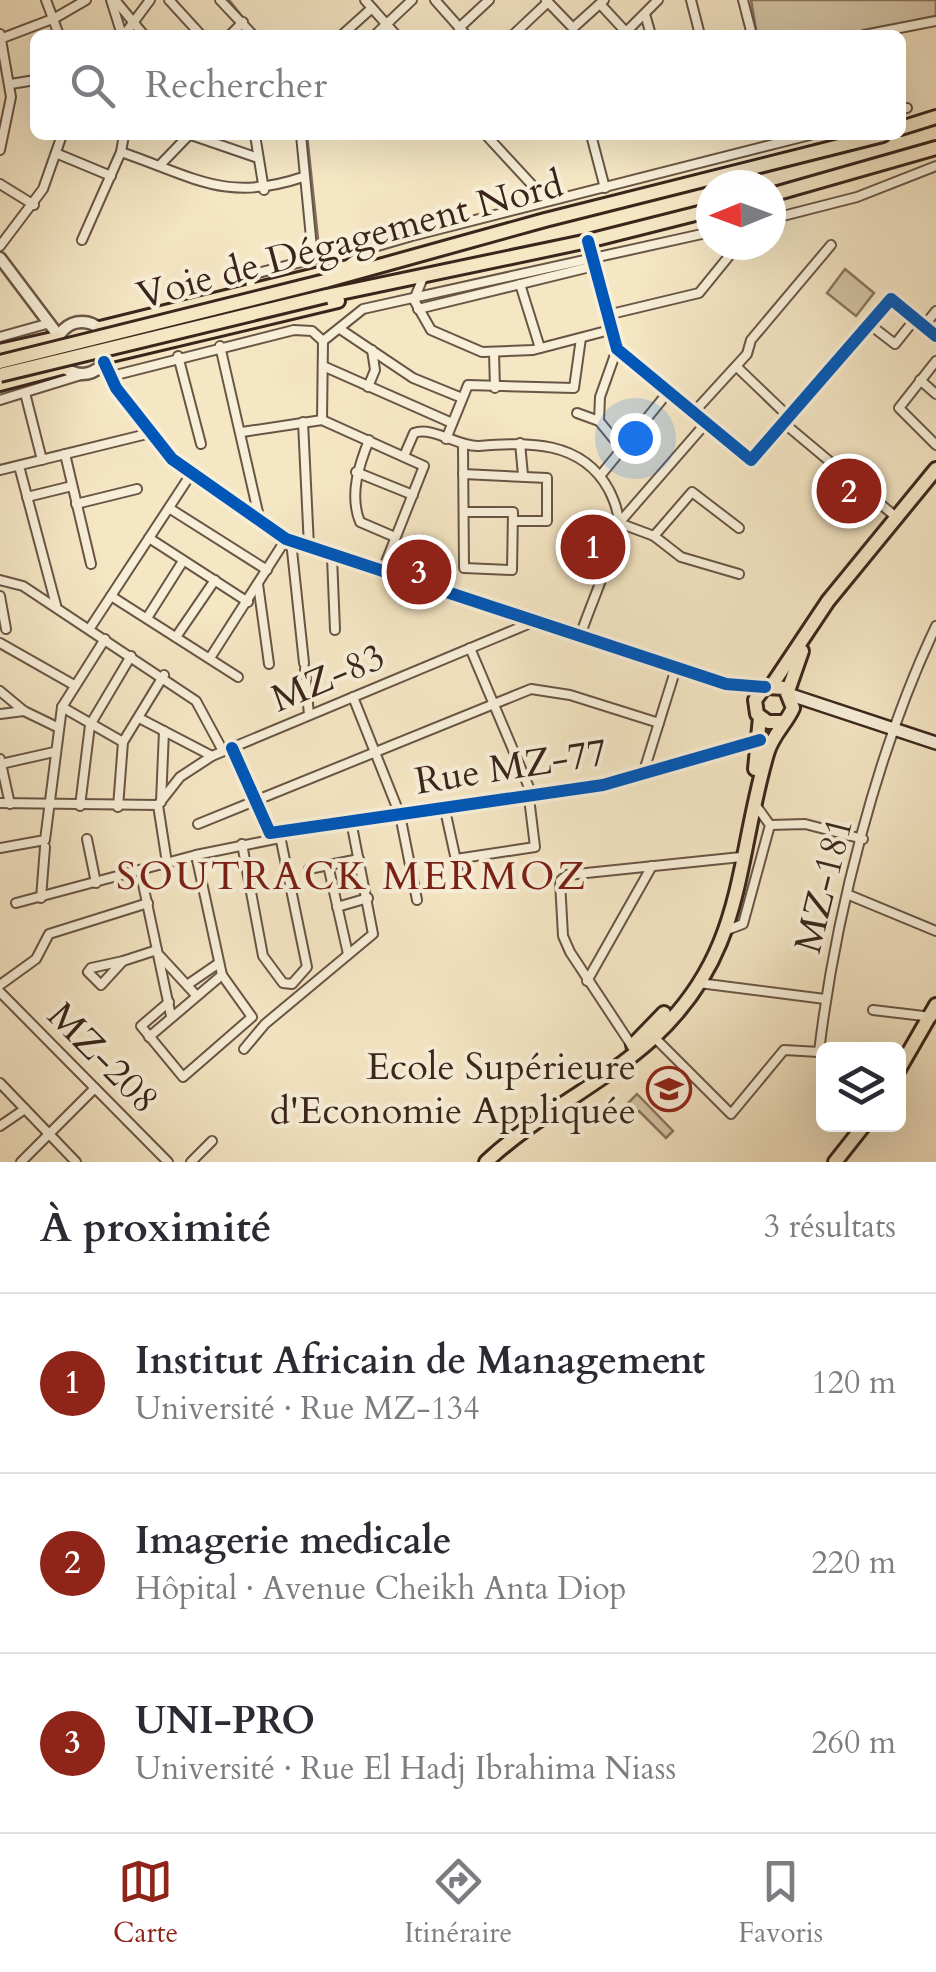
<!DOCTYPE html>
<html lang="fr">
<meta charset="utf-8">
<style>
body{margin:0;font-family:Cardo,serif;background:#f7f7f7;color:#2b2b33}
.controls{position:absolute;right:30px;bottom:30px;display:grid;overflow:hidden;border-radius:15px;box-shadow:0 10px 40px #0002}
.controls button{width:90px;height:90px;display:grid;place-items:center;padding:0;border:0;border-bottom:2px solid #e1e1e2;background:#fff;color:#2b2b33;font:50px sans-serif}
.compass{position:absolute;left:696px;top:170px;width:90px;height:90px;border-radius:50%;background:#fff;box-shadow:0 10px 40px #0002;rotate:269deg}
.you{position:absolute;left:635px;top:438px;width:35px;height:35px;margin:-25px;border:8px solid #fff;border-radius:50%;background:#1a73e8;box-shadow:0 0 0 15px #1a73e833}
.badge{display:grid;place-items:center;width:65px;height:65px;border-radius:50%;background:#8f2418;color:#fff;font-size:32px;font-weight:700}
.pin{position:absolute;translate:-50% -50%;border:5px solid #fff;box-shadow:0 2px 10px #0006}
.list{margin:0;padding:0;list-style:none}
h2{display:flex;justify-content:space-between;align-items:center;height:130px;margin:0;padding:0 40px;font-size:42px}
h2 small{font-size:32px;font-weight:400;color:#7c7c81}
.list li{display:grid;grid-template-columns:65px 1fr auto;gap:30px;align-items:center;box-sizing:border-box;height:180px;padding:0 40px;border-top:2px solid #e1e1e2}
.list b{display:block;font-size:38px;white-space:nowrap}
.list p{margin:0;font-size:32px;white-space:nowrap;color:#7c7c81}
.list em{font-size:32px;font-style:normal;color:#7c7c81}
.icon{flex:none;width:55px;height:55px;fill:none;stroke:currentColor;stroke-width:2;stroke-linecap:round;stroke-linejoin:round}
.map{position:relative;flex:none;width:936px;height:1162px;overflow:hidden}
.search{position:absolute;background:#fff;box-shadow:0 10px 40px #0002;left:30px;right:30px;top:30px;height:110px;display:flex;align-items:center;gap:25px;box-sizing:border-box;padding:0 35px;border-radius:15px;color:#7c7c81;font-size:38px}
.sheet{height:670px;background:#fff}
nav{display:flex;justify-content:space-around;align-items:center;box-sizing:border-box;height:140px;border-top:2px solid #e1e1e2;background:#fff;font-size:28px;color:#7c7c81}
nav a{display:grid;justify-items:center;gap:5px}
nav .on{color:#8f2418}
.map>svg:first-child{display:block}
.green{fill:#d5c5a7;stroke:#887561;stroke-width:2.5}
.lines{fill:none;stroke-linecap:round;stroke-linejoin:round}
.stream{stroke:#84715e;stroke-width:2.5}
.minor-casing{stroke:#695545;stroke-width:12}
.tertiary-casing{stroke:#695545;stroke-width:15}
.secondary-casing{stroke:#3a251b;stroke-width:16}
.primary-casing{stroke:#3a251b;stroke-width:18}
.trunk-casing{stroke:#3a251b;stroke-width:18}
.minor{stroke:#f8efd9;stroke-width:8}
.tertiary{stroke:#f8efd9;stroke-width:10}
.secondary{stroke:#f8efd9;stroke-width:11}
.primary{stroke:#f5e6c4;stroke-width:12}
.trunk{stroke:#f5e6c4;stroke-width:12}
.trunk-bridge-casing{stroke:#3a251b;stroke-width:18;stroke-linecap:butt}
.trunk-bridge{stroke:#f5e6c4;stroke-width:12}
.cycleway-casing{stroke:#f8efd9;stroke-width:19}
.cycleway{stroke:#0057b8;stroke-width:12}
.labels{text-anchor:middle;dominant-baseline:central;stroke-width:8;stroke-linejoin:round;paint-order:stroke}
.street-label{font-size:38px;fill:#3a251b;stroke:#f8efd9}
.poi-label{font-size:38px;fill:#3a251b;stroke:#f8efd9;text-anchor:end}
.neighbourhood-label{font-size:40px;letter-spacing:2.5px;fill:#7a1f14;stroke:#f8efd9}
</style>
<div class="map">
<svg width="936" height="1162" viewBox="0 0 936 1162">
<rect width="100%" height="100%" fill="#f5e6c4"/>
<filter id="stains"><feTurbulence type="fractalNoise" baseFrequency=".002" numOctaves="4"/><feColorMatrix values="0 0 0 0 .2 0 0 0 0 .09 0 0 0 0 .02 0 0 0 .5 -.17"/></filter>
<radialGradient id="worn" r=".72"><stop offset=".6" stop-color="#630" stop-opacity="0"/><stop offset="1" stop-color="#630" stop-opacity=".3"/></radialGradient>
<g class="green">
<polygon points="751,0 936,0 936,16 844,35 757,35"/>
<polygon points="845,269 874,293 856,316 827,293"/>
<polygon points="637,1094 673,1131 666,1138 639,1111 626,1123 617,1114"/>
</g>
<g class="lines">
<g class="stream">
<polyline points="229,0 257,35"/>
<polyline points="307,135 318,239"/>
</g>
<defs>
<g id="minor">
<polyline points="46,0 59,35"/>
<polyline points="111,0 122,35"/>
<polyline points="115,0 144,35"/>
<polyline points="169,0 201,35"/>
<polyline points="220,0 253,35"/>
<polyline points="365,0 396,35"/>
<polyline points="435,0 466,35"/>
<polyline points="546,0 573,28 604,0"/>
<polyline points="691,0 700,35"/>
<polyline points="743,0 752,35"/>
<polyline points="600,4 626,32"/>
<polyline points="645,14 651,35"/>
<polyline points="459,28 489,0"/>
<polyline points="0,34 11,97 0,150"/>
<polyline points="124,35 150,0"/>
<polyline points="230,35 243,22"/>
<polyline points="342,35 372,8"/>
<polyline points="375,35 412,0"/>
<polyline points="513,35 548,2"/>
<polyline points="623,35 658,0"/>
<polyline points="864,35 936,21"/>
<polyline points="0,39 55,18 86,0"/>
<polyline points="11,84 35,80"/>
<polyline points="901,109 907,108"/>
<polyline points="191,135 258,158"/>
<polyline points="255,135 264,190"/>
<polyline points="301,135 313,258"/>
<polyline points="486,135 545,199"/>
<polyline points="591,135 605,188"/>
<path d="M121,152C194,177 226,203 303,177"/>
<polyline points="58,154 111,176"/>
<polyline points="160,165 189,135"/>
<polyline points="0,184 34,205"/>
<polyline points="771,219 857,197 936,166"/>
<polyline points="82,240 121,152 124,135"/>
<polyline points="588,241 617,349 751,460 891,299 936,336"/>
<polyline points="0,246 43,189 62,135"/>
<polyline points="349,264 371,248 412,236 810,135"/>
<polyline points="422,280 414,300 431,330 482,352 533,350 610,330"/>
<polyline points="520,284 540,348"/>
<polyline points="251,290 250,275 337,253"/>
<polyline points="418,309 594,266"/>
<polyline points="607,315 699,293 738,245"/>
<polyline points="869,324 895,344 915,319"/>
<polyline points="924,326 936,311"/>
<polyline points="340,329 413,378 462,398"/>
<polyline points="0,337 50,323"/>
<polyline points="323,341 363,309 711,232"/>
<polyline points="220,346 260,521"/>
<polyline points="494,353 495,388"/>
<polyline points="178,356 201,444"/>
<polyline points="936,361 899,408 936,445"/>
<polyline points="323,366 452,423"/>
<polyline points="737,367 790,418"/>
<polyline points="112,376 294,330 312,331 323,341"/>
<polyline points="920,380 936,394"/>
<polyline points="368,387 375,370 372,350"/>
<polyline points="25,393 42,460"/>
<polyline points="0,400 81,375"/>
<polyline points="694,412 747,354 751,340 831,245"/>
<polyline points="577,413 599,421 622,449"/>
<polyline points="322,420 323,341"/>
<polyline points="599,421 600,397 617,349"/>
<polyline points="303,422 309,547"/>
<polyline points="706,423 619,523 654,536 681,557 739,574"/>
<polyline points="785,424 896,517"/>
<polyline points="242,432 322,420 424,466 382,572"/>
<polyline points="446,439 468,385 574,388 581,338"/>
<path d="M369,440C359,465 349,495 360,522L395,537"/>
<polyline points="520,443 523,475"/>
<polyline points="463,447 464,568 512,570 513,512 464,512"/>
<polyline points="65,454 91,564"/>
<path d="M404,456L414,433C433,426 458,447 479,446C528,442 582,440 609,490C614,500 620,516 618,527C610,563 592,601 580,636"/>
<polyline points="19,466 56,605"/>
<polyline points="0,470 151,433"/>
<polyline points="356,472 413,495"/>
<polyline points="463,474 547,478 547,521 514,521"/>
<polyline points="600,476 669,391"/>
<polyline points="27,497 72,486"/>
<polyline points="76,504 137,489"/>
<polyline points="169,508 267,570"/>
<polyline points="654,536 692,492 739,528"/>
<polyline points="149,538 248,602"/>
<polyline points="291,541 304,663"/>
<polyline points="332,557 335,630"/>
<polyline points="0,580 23,586 196,701 223,751"/>
<polyline points="258,584 269,664"/>
<polyline points="0,596 6,629"/>
<polyline points="111,596 238,677"/>
<polyline points="147,618 183,561"/>
<polyline points="90,628 191,474"/>
<polyline points="176,637 215,580"/>
<polyline points="0,643 74,685"/>
<polyline points="470,648 533,797"/>
<polyline points="210,658 286,539"/>
<polyline points="305,669 309,715"/>
<polyline points="0,691 24,711 57,727"/>
<polyline points="353,697 400,815 417,900"/>
<polyline points="62,707 123,742"/>
<polyline points="0,714 24,711"/>
<polyline points="139,718 212,756"/>
<polyline points="232,748 270,833 603,785 760,740"/>
<polyline points="0,759 10,804"/>
<polyline points="1,764 54,752"/>
<polyline points="643,774 677,665"/>
<polyline points="161,802 164,731"/>
<polyline points="0,803 158,805"/>
<polyline points="158,805 180,777 212,756 533,622"/>
<polyline points="158,805 167,863"/>
<polyline points="80,806 90,725 131,656"/>
<polyline points="118,807 123,742 164,675"/>
<polyline points="445,810 461,883"/>
<polyline points="198,824 531,689 570,695 659,723"/>
<polyline points="770,825 805,824 863,839"/>
<polyline points="87,839 96,883"/>
<polyline points="242,844 263,956 283,983 292,984 307,967 279,831"/>
<polyline points="0,848 45,840 62,707 105,639"/>
<polyline points="456,859 535,847 529,798"/>
<polyline points="328,865 348,954"/>
<polyline points="309,869 359,859"/>
<polyline points="140,870 171,1016"/>
<polyline points="849,895 936,931"/>
<polyline points="41,898 45,847"/>
<polyline points="16,903 196,855 280,838"/>
<polyline points="337,907 368,898"/>
<polyline points="727,930 743,924 770,825 757,807"/>
<polyline points="160,956 195,994"/>
<polygon points="123,961 101,985 88,972 91,968"/>
<polyline points="123,961 157,950"/>
<polyline points="587,981 652,866"/>
<polyline points="699,983 825,999"/>
<polyline points="0,985 36,959 49,934 148,903"/>
<polyline points="187,985 219,963"/>
<polyline points="0,992 168,1162"/>
<polyline points="169,1002 141,1026 183,1077 252,1017 222,975 196,855"/>
<polyline points="873,1010 932,1017"/>
<polyline points="149,1037 222,975"/>
<polyline points="654,1037 731,1114 784,1050 819,1052"/>
<polyline points="632,1046 570,952 563,936 560,881 567,875 741,857"/>
<polyline points="244,1049 265,1024 373,934 351,821"/>
<path d="M824,1055L819,1052C835,916 877,750 936,626"/>
<polyline points="0,1083 76,1162"/>
<polyline points="0,1126 25,1109"/>
<polyline points="21,1162 95,1088"/>
<polyline points="191,1162 212,1141"/>
</g>
<g id="tertiary">
<polyline points="0,258 58,335"/>
<circle cx="82" cy="348" r="26"/>
<polyline points="104,362 116,388 172,459 286,539 726,684 765,687"/>
</g>
<polyline id="secondary" points="791,695 936,743"/>
<g id="primary">
<polyline points="772,685 828,601 936,469"/>
<polyline points="788,691 802,651"/>
<polyline points="755,769 760,717"/>
<polyline points="633,1045 664,1013"/>
<path d="M486,1162C536,1115 601,1085 652,1039C746,953 735,863 767,754C772,735 786,724 793,708L785,688L765,687L755,700L757,714L768,722H782"/>
</g>
<g id="trunk">
<polyline points="901,128 936,117"/>
<polyline points="771,195 936,148"/>
<polyline points="325,281 545,220 883,135"/>
<polyline points="326,296 588,241 711,210"/>
<polyline points="100,328 364,263"/>
<polyline points="0,351 57,338"/>
<polyline points="107,356 338,301"/>
<polyline points="0,384 65,367"/>
<polyline points="898,1071 936,1005"/>
<polyline points="835,1162 865,1124"/>
</g>
</defs>
<use href="#minor" class="minor-casing"/>
<use href="#tertiary" class="tertiary-casing"/>
<use href="#secondary" class="secondary-casing"/>
<use href="#primary" class="primary-casing"/>
<use href="#trunk" class="trunk-casing"/>
<use href="#minor" class="minor"/>
<use href="#tertiary" class="tertiary"/>
<use href="#secondary" class="secondary"/>
<use href="#primary" class="primary"/>
<use href="#trunk" class="trunk"/>
<defs>
<g id="trunk-bridge">
<polyline points="0,362 325,281"/>
<polyline points="0,375 326,296"/>
</g>
</defs>
<use href="#trunk-bridge" class="trunk-bridge-casing"/>
<use href="#trunk-bridge" class="trunk-bridge"/>
<defs>
<g id="cycleway">
<polyline points="588,241 617,349 751,460 891,299 936,336"/>
<polyline points="104,362 116,388 172,459 286,539 726,684 765,687"/>
<polyline points="232,748 270,833 603,785 760,740"/>
</g>
</defs>
<use href="#cycleway" class="cycleway-casing"/>
<use href="#cycleway" class="cycleway"/>
</g>
<defs>
<symbol id="university-ring" viewBox="-11 -11 22 22"><circle r="9.5" fill="#f8efd9" stroke="#8f2418" stroke-width="1.5"/><path d="M0-5L7-2L0 1L-7-2ZM-4 1L0 2.5L4 1V4Q0 6-4 4Z" fill="#8f2418"/></symbol>
</defs>
<g fill-rule="evenodd">
<use href="#university-ring" x="644" y="1064" width="50" height="50"/>
</g>
<g class="labels">
<g class="street-label">
<text transform="translate(350 240) rotate(-15)">Voie de Dégagement Nord</text>
<text transform="translate(328 678) rotate(-23)">MZ-83</text>
<text transform="translate(511 767) rotate(-9)">Rue MZ-77</text>
<text transform="translate(824 885) rotate(-76)">MZ-181</text>
<text transform="translate(103 1058) rotate(45)">MZ-208</text>
</g>
<g class="poi-label">
<text x="636" y="1067">Ecole Supérieure<tspan x="636" dy="44">d'Economie Appliquée</tspan></text>
</g>
<g class="neighbourhood-label">
<text x="352" y="876">SOUTRACK MERMOZ</text>
</g>
</g>
<rect width="100%" height="100%" filter="url(#stains)"/>
<rect width="100%" height="100%" fill="url(#worn)"/>
</svg>
<div class="controls">
<button><svg class="icon" aria-label="layers" viewBox="0 0 24 24"><path d="M12 4l9 5-9 5-9-5zM3 14l9 5 9-5"/></svg></button>
</div>
<svg class="compass" viewBox="-18 -18 36 36"><path d="M0-13l5 13h-10z" fill="#e53935"/><path d="M0 13l5-13h-10z" fill="#7c7c81"/></svg>
<div class="you"></div>
<div class="pin badge" style="left:593px;top:547px">1</div>
<div class="pin badge" style="left:849px;top:491px">2</div>
<div class="pin badge" style="left:419px;top:572px">3</div>
<div class="search"><svg class="icon" aria-label="search" viewBox="0 0 24 24"><circle cx="10" cy="10" r="6"/><path d="M15 15l6 6"/></svg>Rechercher</div>
</div>
<section class="sheet">
<h2>À proximité<small>3 résultats</small></h2>
<ul class="list">
<li><span class="badge">1</span><div><b>Institut Africain de Management</b><p>Université · Rue MZ-134</p></div><em>120 m</em></li>
<li><span class="badge">2</span><div><b>Imagerie medicale</b><p>Hôpital · Avenue Cheikh Anta Diop</p></div><em>220 m</em></li>
<li><span class="badge">3</span><div><b>UNI-PRO</b><p>Université · Rue El Hadj Ibrahima Niass</p></div><em>260 m</em></li>
</ul>
</section>
<nav>
<a class="on"><svg class="icon" aria-label="map" viewBox="0 0 24 24"><path d="M3 6l6-2 6 2 6-2v14l-6 2-6-2-6 2zM9 4v14M15 6v14"/></svg>Carte</a>
<a><svg class="icon" aria-label="directions" viewBox="0 0 24 24"><path d="M12 3l9 9-9 9-9-9zM9 14v-3h6M13 9l2 2-2 2"/></svg>Itinéraire</a>
<a><svg class="icon" aria-label="saved" viewBox="0 0 24 24"><path d="M7 4h10v16l-5-4-5 4z"/></svg>Favoris</a>
</nav>
